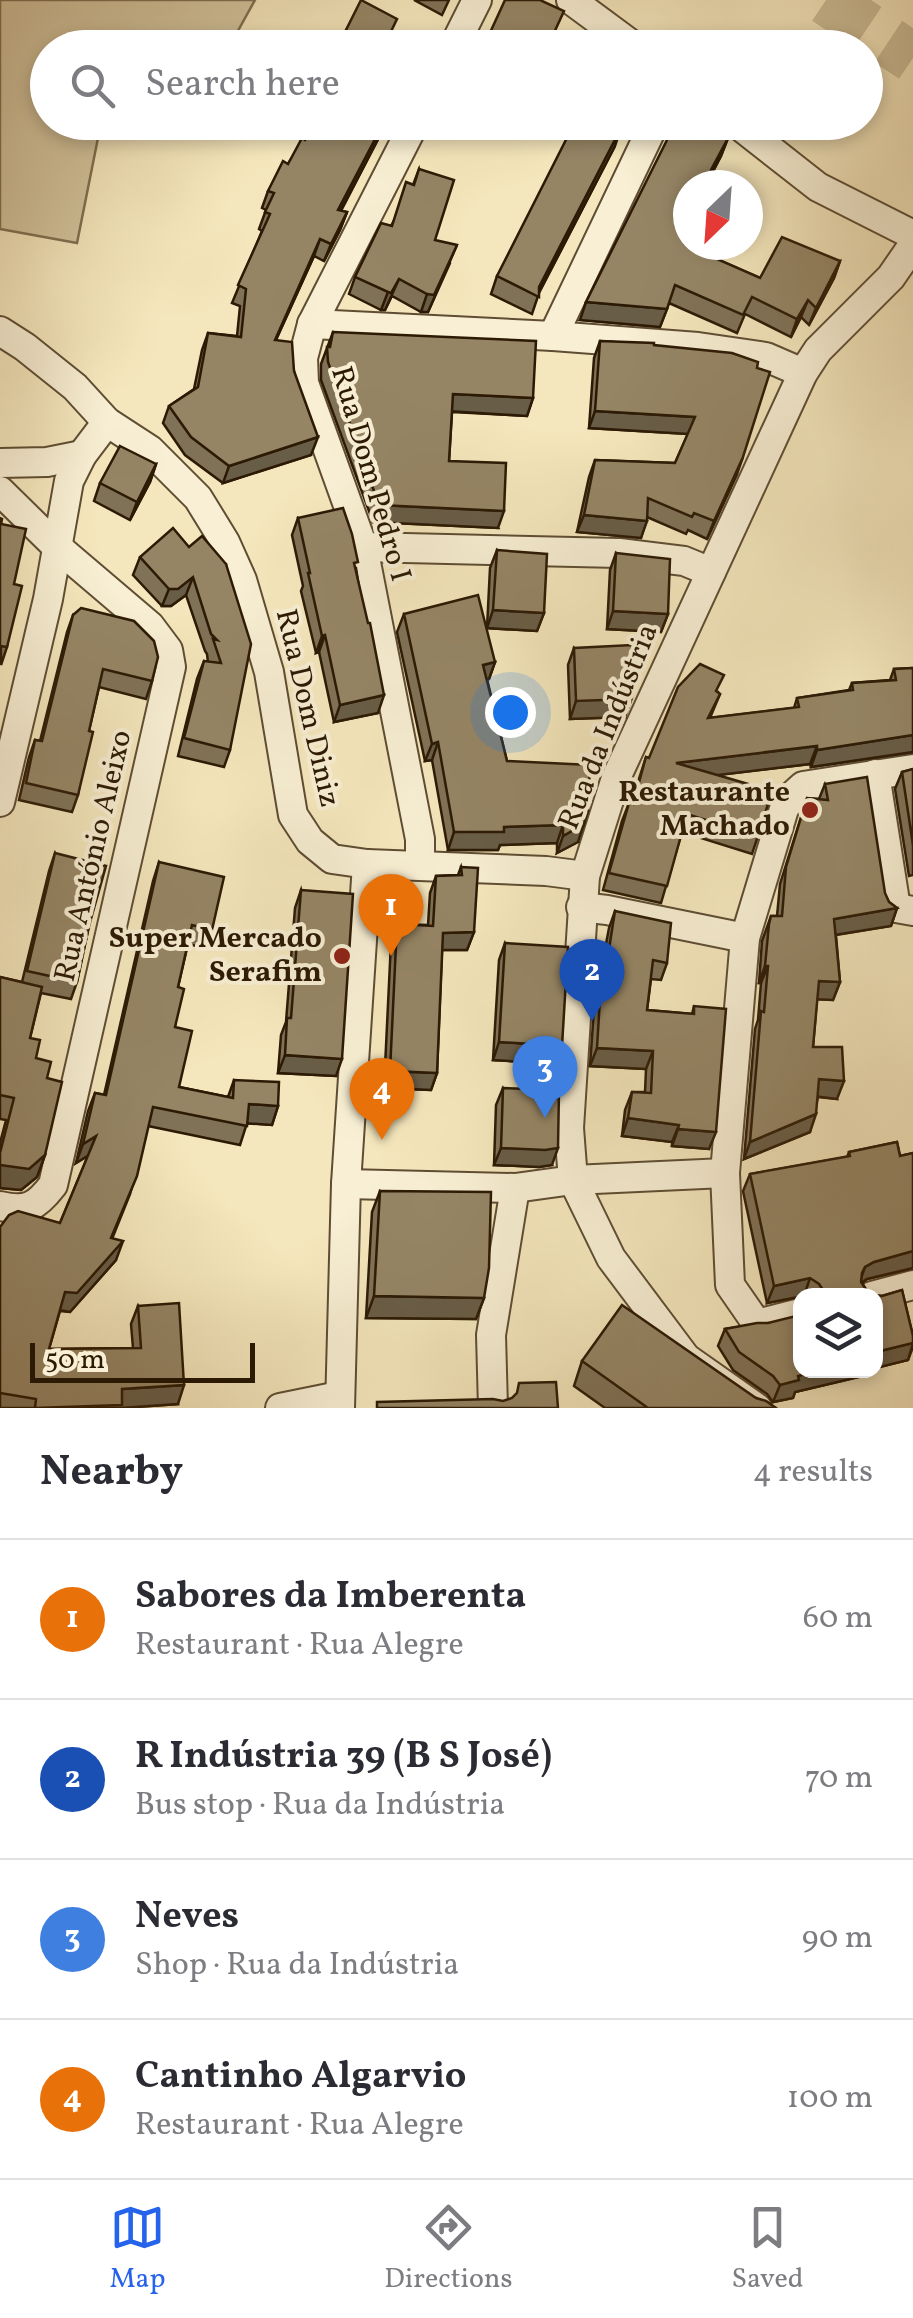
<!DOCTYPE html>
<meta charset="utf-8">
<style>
body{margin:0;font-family:Vollkorn,serif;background:#f7f7f7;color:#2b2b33}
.controls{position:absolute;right:30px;bottom:30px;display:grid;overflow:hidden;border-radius:20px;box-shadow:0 5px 15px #0003}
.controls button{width:90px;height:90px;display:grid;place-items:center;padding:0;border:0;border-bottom:2px solid #e1e1e2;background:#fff;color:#2b2b33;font:50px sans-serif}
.compass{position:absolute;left:673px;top:170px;width:90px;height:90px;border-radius:50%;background:#fff;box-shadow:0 5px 15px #0003;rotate:205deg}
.scale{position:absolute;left:30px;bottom:25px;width:225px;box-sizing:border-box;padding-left:10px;border:5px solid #2c1a05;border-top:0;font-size:28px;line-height:35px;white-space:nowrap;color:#2c1a05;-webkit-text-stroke:8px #f8efd4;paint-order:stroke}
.you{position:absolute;left:510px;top:712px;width:35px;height:35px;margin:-25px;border:8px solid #fff;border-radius:50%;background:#1a73e8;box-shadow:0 0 0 15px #1a73e833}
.badge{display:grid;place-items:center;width:65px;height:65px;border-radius:50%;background:#2563eb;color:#fff;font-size:32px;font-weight:700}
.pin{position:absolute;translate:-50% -82px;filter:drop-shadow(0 2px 5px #0008)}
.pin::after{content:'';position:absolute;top:52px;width:35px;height:30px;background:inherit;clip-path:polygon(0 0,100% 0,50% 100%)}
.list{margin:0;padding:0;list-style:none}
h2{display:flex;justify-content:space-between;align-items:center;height:130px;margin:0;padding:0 40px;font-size:42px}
h2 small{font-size:32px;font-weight:400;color:#7c7c81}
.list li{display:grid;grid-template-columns:65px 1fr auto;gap:30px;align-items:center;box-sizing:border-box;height:160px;padding:0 40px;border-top:2px solid #e1e1e2}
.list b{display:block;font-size:38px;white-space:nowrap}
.list p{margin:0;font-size:32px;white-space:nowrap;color:#7c7c81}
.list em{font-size:32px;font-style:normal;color:#7c7c81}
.icon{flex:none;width:55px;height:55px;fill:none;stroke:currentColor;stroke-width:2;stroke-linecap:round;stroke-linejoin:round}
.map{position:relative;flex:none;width:913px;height:1408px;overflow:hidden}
.search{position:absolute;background:#fff;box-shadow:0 5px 15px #0003;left:30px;right:30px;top:30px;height:110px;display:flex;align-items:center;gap:25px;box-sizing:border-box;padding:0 35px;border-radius:55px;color:#7c7c81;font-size:38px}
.sheet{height:770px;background:#fff}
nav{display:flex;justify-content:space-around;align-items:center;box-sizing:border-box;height:140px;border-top:2px solid #e1e1e2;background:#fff;font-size:28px;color:#7c7c81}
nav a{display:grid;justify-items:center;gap:5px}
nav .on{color:#2563eb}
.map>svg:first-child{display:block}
.green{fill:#d3c49e;stroke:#806f52;stroke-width:2.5}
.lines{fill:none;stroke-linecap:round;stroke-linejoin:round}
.highway-tunnel{stroke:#cdbe98;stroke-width:50;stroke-dasharray:50 25;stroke-linecap:butt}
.street-casing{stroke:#5e4d33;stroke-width:32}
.street{stroke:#f8efd4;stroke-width:28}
.wall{fill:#807257;stroke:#2c1a05;stroke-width:2.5}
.shaded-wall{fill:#685d47;stroke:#2c1a05;stroke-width:2.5}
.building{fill:#958565;stroke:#2c1a05;stroke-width:2.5}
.poi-dot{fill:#8f2418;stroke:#f8efd4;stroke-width:4}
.labels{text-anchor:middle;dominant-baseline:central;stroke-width:8;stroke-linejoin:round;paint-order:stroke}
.street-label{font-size:30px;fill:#2c1a05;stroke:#f8efd4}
.poi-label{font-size:30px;font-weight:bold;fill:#2c1a05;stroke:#f8efd4;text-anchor:end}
</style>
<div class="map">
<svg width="913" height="1408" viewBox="0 0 913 1408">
<rect width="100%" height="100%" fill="#f5e7bd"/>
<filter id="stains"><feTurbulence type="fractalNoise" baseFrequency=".002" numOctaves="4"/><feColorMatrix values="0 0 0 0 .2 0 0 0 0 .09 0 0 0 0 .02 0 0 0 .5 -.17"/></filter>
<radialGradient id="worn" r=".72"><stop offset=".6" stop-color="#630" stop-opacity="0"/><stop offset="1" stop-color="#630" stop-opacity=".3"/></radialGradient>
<polygon class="green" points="0,0 255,0 229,47 130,48 117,42 115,47 48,48 48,122 101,123 77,243 0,229"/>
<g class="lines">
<polyline class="highway-tunnel" points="826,0 913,58"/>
<defs>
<g id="street">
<polyline points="571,0 636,48"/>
<polyline points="453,48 477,0"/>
<polyline points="415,122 312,324 303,358 304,383 363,547 420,839 420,865"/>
<polyline points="735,122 818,187 913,235"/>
<polyline points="312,324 553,336 698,347 766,357 803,373"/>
<polyline points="0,331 25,347 75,387 107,422 150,450 198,498 225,542 242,580 269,672 293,815 310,841 332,859 367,864 546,871 585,876"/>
<polyline points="553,336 655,122"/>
<polyline points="0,463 47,462 82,455"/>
<path d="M0,491L56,546L150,626L168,650L171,667L53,1185C36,1207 27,1212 0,1206"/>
<polyline points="363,547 619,553 684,561 711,572"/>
<polyline points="875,774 896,908 913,911"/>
<polyline points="0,802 48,599 69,481 82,455 107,422"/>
<polyline points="581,907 607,910 745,938"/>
<polyline points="346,1184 515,1188 573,1180 725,1173"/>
<polyline points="872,1296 913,1285"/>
<polyline points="800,1313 757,1324 730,1285 725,1173 745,938 784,809 792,796 803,786 913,769"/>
<polyline points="280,1408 339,1396"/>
<polyline points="340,1408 346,1184 367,864"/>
<polyline points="493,1408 491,1335 515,1188"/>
<polyline points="757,1408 686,1358 611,1258 573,1180 569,1128 585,876 616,778 803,373 818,350 891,277 913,245"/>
</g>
</defs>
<use href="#street" class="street-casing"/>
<use href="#street" class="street"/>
</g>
<g class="wall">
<polygon points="414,0 449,0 442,15"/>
<polygon points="346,30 391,36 385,48 339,48"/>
<polygon points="387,122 341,211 347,212 340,230 324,261 314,256 276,340 294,371 311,455 223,483 185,455 163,423 169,406 194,389 202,350 208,333 237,336 240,306 232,303 262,231 259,229 266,210 262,208 268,191 305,140"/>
<polygon points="728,138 721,156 710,177 694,249 760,278 840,261 834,278 809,325 801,317 791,337 745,314 737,333 669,303 660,327 580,320"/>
<polygon points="615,146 539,293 532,314 491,294 497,276"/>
<polygon points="419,169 435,240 450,263 428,312 421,312 392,296 385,310 381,310 349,294 355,277 391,226 413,185"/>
<polygon points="333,332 533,398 527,416 452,412 449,461 498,528 373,522 321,380 321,364"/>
<polygon points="600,341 654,345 737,474 707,539 688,530 686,534 647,517 641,538 577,532 589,477 595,460 675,463 688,434 589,428 594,358"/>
<polygon points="156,464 150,482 130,520 94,501 100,483"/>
<polygon points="0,518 14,584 7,647 1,665"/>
<polygon points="298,518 356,568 378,713 334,722 319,652 316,653 301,591 303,586 292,535"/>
<polygon points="189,547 226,564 230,750 224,767 178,756 197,679 204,661 208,662 207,654 205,651 186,595 171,606 162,606 133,575 140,557"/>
<polygon points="497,550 544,613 537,631 487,628 490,568"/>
<polygon points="616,553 668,614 661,632 607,629 610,570"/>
<polygon points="404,614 495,662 489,679 487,679 507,761 578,842 557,853 557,843 500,845 498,850 448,850 432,760 425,761 397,632"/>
<polygon points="73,615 152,681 146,699 99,687 89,731 78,795 72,812 19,800 29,757 35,740 40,741 67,632"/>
<polygon points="574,648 625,717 570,719 568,665"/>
<polygon points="913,668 913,752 811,767 810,764 717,775 758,836 752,854 682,832 661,903 603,890 622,821 629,803 631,804 646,757 649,758 718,692 720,694 710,718 794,708 797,698 849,690 852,683 890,680 894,669"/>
<polygon points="913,769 913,875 909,876 895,789 902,772"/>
<polygon points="825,784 889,902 897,908 891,926 836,935 840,982 833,1000 817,999 813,1047 837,1099 818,1097 810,1132 744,1159 755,1029 758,1020 761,983 759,983 762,941 771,916 777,916 780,884 807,798 819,799"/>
<polygon points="55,853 89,926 77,982 71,999 41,993 30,1038 36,1058 47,1078 45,1155 37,1177 21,1190 0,1188 0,1143 6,1120 0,1119 0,977 22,982 49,871"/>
<polygon points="159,862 212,930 205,948 188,944 178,987 175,1027 179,1087 228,1097 234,1080 278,1106 272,1125 247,1123 240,1145 148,1126 130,1194 112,1239 116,1260 70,1312 60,1311 49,1349 133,1348 131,1324 138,1306 178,1404 121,1408 0,1408 0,1227 60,1223 88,1156 76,1163 88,1111 95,1093 104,1095 153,881"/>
<polygon points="461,867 474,932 467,950 442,950 437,1073 431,1090 384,1088 391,942 397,924 428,925 430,893 436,876 458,875"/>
<polygon points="301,890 336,1076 278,1073 281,1035 286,1022 295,908"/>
<polygon points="615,911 667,963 661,980 651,979 647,1010 692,1014 694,1006 709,1149 672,1146 672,1142 622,1136 625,1110 632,1092 645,1092 646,1069 590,1066 597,966 603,949 605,949 609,928"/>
<polygon points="505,943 562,1046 556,1064 493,1060 499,960"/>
<polygon points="503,1088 552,1165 539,1167 494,1165 496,1105"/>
<polygon points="897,1142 900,1156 913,1153 913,1268 867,1279 862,1283 867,1291 873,1295 882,1296 902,1290 913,1336 913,1347 908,1360 876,1368 876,1296 800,1296 767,1303 743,1191 750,1174 847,1157 849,1152"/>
<polygon points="380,1191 484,1298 476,1319 366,1318 372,1212"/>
<polygon points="768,1323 800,1370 865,1370 863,1376 795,1392 793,1398 773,1402 767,1394 733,1370 718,1346 725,1329"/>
<polygon points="582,1361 756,1398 776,1408 605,1408 574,1386"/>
</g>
<g class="shaded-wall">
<polygon points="384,122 387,122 332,227 338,210"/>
<polygon points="621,128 615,146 537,296 539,287"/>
<polygon points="728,138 721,156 706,185 711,170"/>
<polygon points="347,212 340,230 324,261 331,244"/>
<polygon points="320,239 314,256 268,357 275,340"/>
<polygon points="457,245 428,312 421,312 427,294"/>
<polygon points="840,261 834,278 809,325 816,308"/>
<polygon points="399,279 385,310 381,310 388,292"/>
<polygon points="808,300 801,317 791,337 797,319"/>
<polygon points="586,302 667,309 660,327 580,320"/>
<polygon points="453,394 533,398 527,416 447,411"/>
<polygon points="595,411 695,417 689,434 589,428"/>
<polygon points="318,437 311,455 223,483 229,466"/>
<polygon points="743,457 737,474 707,539 714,521"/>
<polygon points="156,464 150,482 130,520 137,502"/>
<polygon points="379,505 504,511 498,528 373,522"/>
<polygon points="584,515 647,521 641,538 577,532"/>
<polygon points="193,577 186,595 171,606 162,606 169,589"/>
<polygon points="493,610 544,613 537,631 487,628"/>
<polygon points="613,611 668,614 661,632 607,629"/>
<polygon points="325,635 319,652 316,653 322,636"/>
<polygon points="495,662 489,679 477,682 483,665"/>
<polygon points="384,695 378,713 334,722 340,705"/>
<polygon points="633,695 625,717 570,719 576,701"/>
<polygon points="913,735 913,752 811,767 817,750"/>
<polygon points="438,742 432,760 425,761 432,744"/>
<polygon points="817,746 810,764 669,781 676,763"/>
<polygon points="584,824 578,842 557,853 563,836"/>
<polygon points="563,825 557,843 500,845 498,850 448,850 454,832 504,827"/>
<polygon points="897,908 891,926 828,936 834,919"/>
<polygon points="474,932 467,950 437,950 443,933"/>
<polygon points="765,966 768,966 761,983 759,983"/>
<polygon points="819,981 840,982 833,1000 812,999"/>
<polygon points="499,1042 562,1046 556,1064 493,1060"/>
<polygon points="597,1048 653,1051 646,1069 590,1066"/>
<polygon points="285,1055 342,1059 336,1076 278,1073"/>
<polygon points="390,1071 437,1073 431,1090 384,1088"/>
<polygon points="819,1079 844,1081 837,1099 813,1096"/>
<polygon points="249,1104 278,1106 272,1125 242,1123"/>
<polygon points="816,1114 810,1132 744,1159 750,1142"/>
<polygon points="628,1118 679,1125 672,1142 622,1136"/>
<polygon points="678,1129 716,1132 709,1149 672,1146"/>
<polygon points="96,1136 89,1155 76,1163 83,1144"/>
<polygon points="501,1148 558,1148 552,1165 539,1167 494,1165"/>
<polygon points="45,1155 37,1177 21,1190 0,1188 0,1165"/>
<polygon points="123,1241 116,1260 70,1312 59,1310 65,1292"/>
<polygon points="913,1251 913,1268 867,1279 859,1284 865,1267 874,1262"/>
<polygon points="810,1278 804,1296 767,1303 774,1286"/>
<polygon points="374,1296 484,1298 476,1319 366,1318"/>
<polygon points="913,1343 908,1360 876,1368 876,1352"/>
<polygon points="819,1370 865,1370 863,1376 795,1392 793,1398 773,1402 780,1385 798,1376"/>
<polygon points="184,1385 178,1404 121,1408 62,1408 122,1389"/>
</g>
<g class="building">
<polygon points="361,0 397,19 383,48 359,48 364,39 346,30"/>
<polygon points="505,0 540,0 564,11 547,48 483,48"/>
<polygon points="314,122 384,122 338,210 347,212 331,244 320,239 275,340 292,342 294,371 318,437 229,466 191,437 169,406 198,387 208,333 241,337 246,289 238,285 270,214 265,212 274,193 268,191 283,161 288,164 302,138 305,140"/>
<polygon points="575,122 610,122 621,128 539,287 539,297 497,276"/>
<polygon points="676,122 703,122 728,138 711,170 709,185 688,185 688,245 694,245 692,248 760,278 782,237 840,261 816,308 808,300 797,319 752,297 743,315 675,285 667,309 586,302"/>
<polygon points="419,169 454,180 435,240 457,245 434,295 427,294 399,279 391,293 388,292 355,277 381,223 392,226 406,182 414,185"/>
<polygon points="333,332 536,341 533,398 453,394 449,461 506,463 504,511 379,505 328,362 327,347 330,347"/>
<polygon points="600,341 654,343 654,345 732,353 758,362 757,368 770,372 743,457 714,521 694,513 692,517 648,498 647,521 584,515 595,460 675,463 695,417 595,411"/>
<polygon points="120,446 156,464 137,502 100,483"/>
<polygon points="343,508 352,534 358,562 354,563 368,623 370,623 384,695 340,705 325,635 322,636 308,573 310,573 298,518"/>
<polygon points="0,518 2,519 1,524 26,529 14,584 22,586 7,647 0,646"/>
<polygon points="173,528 189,547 202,536 226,564 251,644 230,750 184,738 204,661 221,663 213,639 217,640 211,634 193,577 178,589 169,589 140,557"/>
<polygon points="497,550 547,554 544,613 493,610"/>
<polygon points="616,553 670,559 668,614 613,611"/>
<polygon points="478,595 495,662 483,665 507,761 590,765 588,811 584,824 563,836 563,825 504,827 504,832 454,832 438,742 432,744 404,614"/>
<polygon points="81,608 134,621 154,641 158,657 152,681 103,669 89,731 93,732 78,795 26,783 35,740 42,741 73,615"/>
<polygon points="632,645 633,695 631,699 576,701 574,648"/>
<polygon points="700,664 724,675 716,691 720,694 708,718 799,707 797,698 853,690 852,683 896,680 894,669 913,668 913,735 817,750 817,746 676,763 772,791 758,836 687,814 667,886 609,873 629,803 633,804 646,757 649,758 678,687"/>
<polygon points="913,769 913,845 902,772"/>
<polygon points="867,777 885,893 889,902 897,908 834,919 840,982 819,981 813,1047 842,1047 844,1081 819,1079 816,1114 750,1142 761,1011 764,1012 768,966 765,966 769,924 771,916 782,916 786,867 807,798 828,800 825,784"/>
<polygon points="55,853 106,866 89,926 77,982 27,971"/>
<polygon points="159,862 224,877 212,930 192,925 178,987 184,989 175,1027 192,1031 179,1087 233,1098 234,1080 279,1082 278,1106 249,1104 247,1126 153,1107 137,1176 111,1238 123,1241 77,1293 65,1292 49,1349 141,1348 138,1306 179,1303 184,1385 122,1389 122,1405 35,1408 36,1399 0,1393 0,1227 9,1215 18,1211 60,1223 96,1136 83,1144 95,1093 106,1095"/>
<polygon points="461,867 478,868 474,932 443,933 437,1073 390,1071 397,924 433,926 436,876 462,875"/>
<polygon points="301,890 353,894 342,1059 285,1055 287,1018 291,1018"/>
<polygon points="615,911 671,923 667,963 653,960 647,1010 694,1014 694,1006 726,1009 716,1132 678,1129 679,1125 628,1118 632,1092 651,1093 653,1051 597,1048 603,949 609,949"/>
<polygon points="505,943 568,947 562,1046 499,1042"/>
<polygon points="0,977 42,987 30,1038 40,1040 36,1058 51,1062 47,1078 62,1082 45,1155 29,1169 0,1165 0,1153 14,1098 0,1095"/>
<polygon points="503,1088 559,1090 558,1148 545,1150 501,1148"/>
<polygon points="897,1142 900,1156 913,1153 913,1251 874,1262 865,1267 862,1273 861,1282 867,1291 873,1295 882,1296 902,1290 913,1336 913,1343 876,1352 876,1296 823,1296 823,1290 819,1284 810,1278 774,1286 750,1174 850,1156 849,1152"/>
<polygon points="380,1191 491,1192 489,1268 484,1298 374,1296"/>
<polygon points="622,1305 756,1398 766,1401 776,1408 648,1408 582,1361"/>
<polygon points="800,1315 800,1370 819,1370 798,1376 799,1380 780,1385 773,1376 739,1352 725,1329 757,1323 768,1323"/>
<polygon points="556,1382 558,1408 377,1408 377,1402 493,1399 503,1401 512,1398 517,1393 519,1383"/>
</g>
<g class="poi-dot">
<circle cx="810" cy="810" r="10"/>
<circle cx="342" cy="956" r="10"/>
</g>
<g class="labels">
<g class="street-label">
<text transform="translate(370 474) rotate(74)">Rua Dom Pedro I</text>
<text transform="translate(307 708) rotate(77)">Rua Dom Diniz</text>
<text transform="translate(609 727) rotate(-68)">Rua da Indústria</text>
<text transform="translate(94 856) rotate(-77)">Rua António Aleixo</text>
</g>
<g class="poi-label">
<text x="790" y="793">Restaurante<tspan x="790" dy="34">Machado</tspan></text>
<text x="322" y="939">Super Mercado<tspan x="322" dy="34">Serafim</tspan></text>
</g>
</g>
<rect width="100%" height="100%" filter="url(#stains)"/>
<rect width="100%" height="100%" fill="url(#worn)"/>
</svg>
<div class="controls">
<button><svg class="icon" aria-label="layers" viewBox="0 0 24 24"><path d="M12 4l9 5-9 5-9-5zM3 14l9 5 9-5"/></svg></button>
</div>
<svg class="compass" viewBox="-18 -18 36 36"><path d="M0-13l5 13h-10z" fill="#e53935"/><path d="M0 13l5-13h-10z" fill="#7c7c81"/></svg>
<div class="scale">50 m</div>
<div class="you"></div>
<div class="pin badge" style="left:391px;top:956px;background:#e8710a">1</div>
<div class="pin badge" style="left:592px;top:1021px;background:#1a4fb4">2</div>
<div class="pin badge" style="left:545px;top:1118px;background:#3f7fe0">3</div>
<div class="pin badge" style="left:382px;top:1140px;background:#e8710a">4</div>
<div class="search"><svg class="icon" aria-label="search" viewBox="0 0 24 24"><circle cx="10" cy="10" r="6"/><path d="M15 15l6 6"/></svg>Search here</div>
</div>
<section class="sheet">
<h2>Nearby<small>4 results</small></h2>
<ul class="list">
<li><span class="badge" style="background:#e8710a">1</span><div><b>Sabores da Imberenta</b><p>Restaurant · Rua Alegre</p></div><em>60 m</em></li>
<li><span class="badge" style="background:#1a4fb4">2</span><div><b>R Indústria 39 (B S José)</b><p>Bus stop · Rua da Indústria</p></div><em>70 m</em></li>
<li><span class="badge" style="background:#3f7fe0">3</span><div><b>Neves</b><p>Shop · Rua da Indústria</p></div><em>90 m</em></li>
<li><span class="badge" style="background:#e8710a">4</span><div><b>Cantinho Algarvio</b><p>Restaurant · Rua Alegre</p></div><em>100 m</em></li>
</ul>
</section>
<nav>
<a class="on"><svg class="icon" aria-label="map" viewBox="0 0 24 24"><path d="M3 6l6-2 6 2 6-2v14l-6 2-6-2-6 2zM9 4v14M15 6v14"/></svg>Map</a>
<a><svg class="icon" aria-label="directions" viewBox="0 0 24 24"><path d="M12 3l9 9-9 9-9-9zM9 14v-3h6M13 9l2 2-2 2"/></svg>Directions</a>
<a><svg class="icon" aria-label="saved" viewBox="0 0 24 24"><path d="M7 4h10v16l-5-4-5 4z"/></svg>Saved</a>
</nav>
